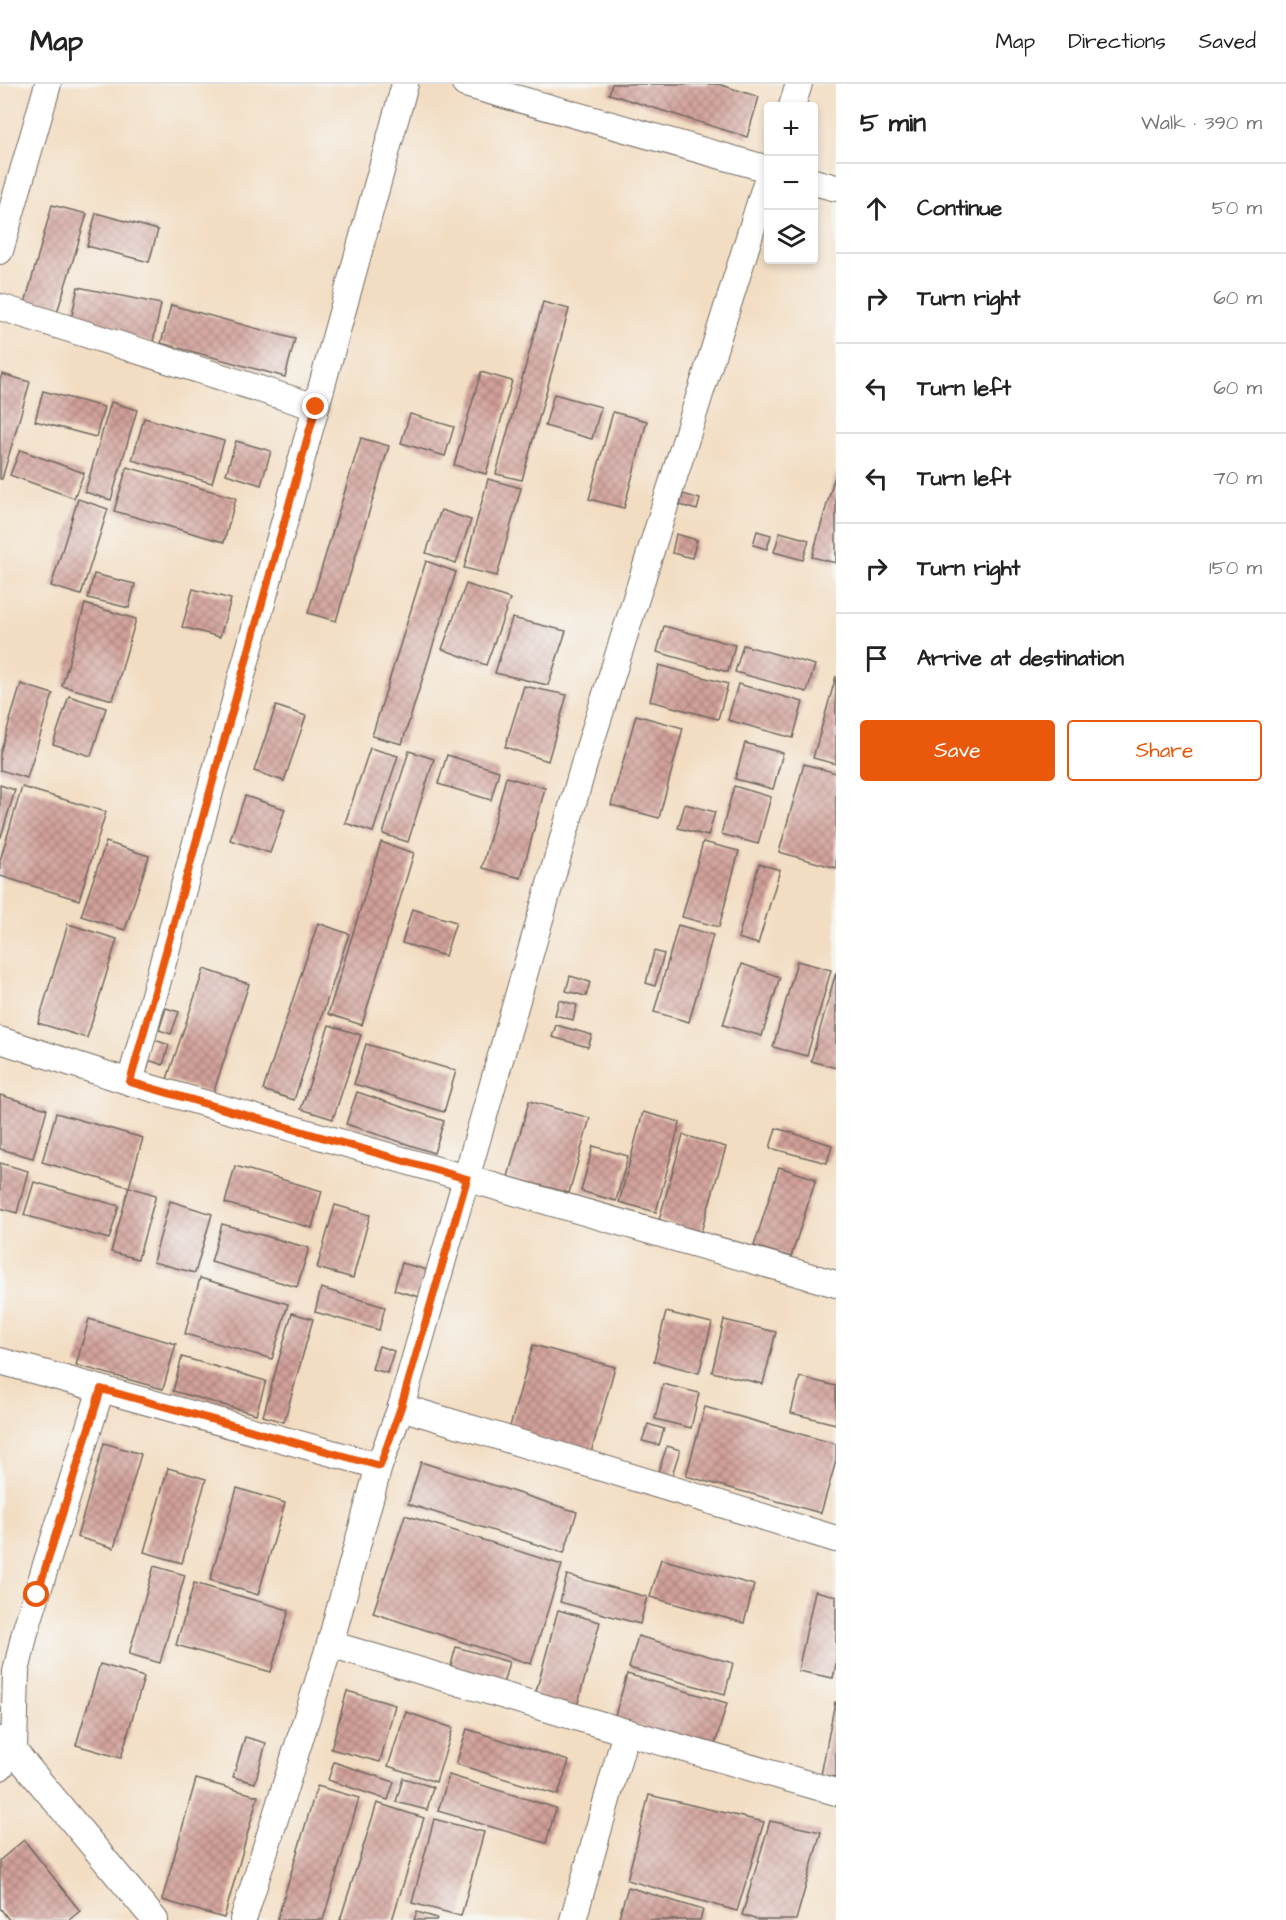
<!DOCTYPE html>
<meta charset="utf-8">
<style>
body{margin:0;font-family:"Architects Daughter",sans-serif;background:#f2f2f2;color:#222}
.controls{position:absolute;right:18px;top:18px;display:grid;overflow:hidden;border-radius:6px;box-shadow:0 3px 9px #0003}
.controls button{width:54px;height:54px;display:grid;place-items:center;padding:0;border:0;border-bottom:2px solid #e0e0e0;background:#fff;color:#222;font:30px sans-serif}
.stop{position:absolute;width:18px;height:18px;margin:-14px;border:4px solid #ea580c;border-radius:50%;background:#fff}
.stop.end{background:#ea580c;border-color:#fff;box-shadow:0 2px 6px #0008}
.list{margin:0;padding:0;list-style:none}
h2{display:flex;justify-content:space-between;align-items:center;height:78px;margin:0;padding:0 24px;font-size:26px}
h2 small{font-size:20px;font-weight:400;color:#767676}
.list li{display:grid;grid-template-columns:39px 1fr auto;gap:18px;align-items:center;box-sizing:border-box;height:90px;padding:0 24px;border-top:2px solid #e0e0e0}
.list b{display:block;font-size:22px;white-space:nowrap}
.list em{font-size:20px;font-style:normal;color:#767676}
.actions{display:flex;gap:12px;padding:18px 24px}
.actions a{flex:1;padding:14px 0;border:2px solid #ea580c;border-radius:6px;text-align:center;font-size:21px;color:#ea580c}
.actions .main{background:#ea580c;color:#fff}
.icon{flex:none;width:33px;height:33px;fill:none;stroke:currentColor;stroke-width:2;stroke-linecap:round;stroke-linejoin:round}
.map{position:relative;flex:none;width:836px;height:1836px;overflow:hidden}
header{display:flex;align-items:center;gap:36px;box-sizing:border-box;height:84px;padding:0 30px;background:#fff;border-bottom:2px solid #e0e0e0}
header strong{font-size:28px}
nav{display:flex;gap:33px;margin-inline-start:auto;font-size:21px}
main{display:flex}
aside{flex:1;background:#fff}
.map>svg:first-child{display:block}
.building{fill:url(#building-cross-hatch)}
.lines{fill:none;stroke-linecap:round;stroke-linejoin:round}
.minor-casing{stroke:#716960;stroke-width:28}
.minor{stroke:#fff;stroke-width:26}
.route{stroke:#ea580c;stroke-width:8}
</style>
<header>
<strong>Map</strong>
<nav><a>Map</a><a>Directions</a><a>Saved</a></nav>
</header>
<main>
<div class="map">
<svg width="836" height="1836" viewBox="0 0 836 1836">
<defs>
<pattern id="building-cross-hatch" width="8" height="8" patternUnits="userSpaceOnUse" patternTransform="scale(1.5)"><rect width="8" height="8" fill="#d2a09a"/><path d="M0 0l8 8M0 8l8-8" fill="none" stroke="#ab837e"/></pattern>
</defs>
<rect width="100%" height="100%" fill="#f6f6f2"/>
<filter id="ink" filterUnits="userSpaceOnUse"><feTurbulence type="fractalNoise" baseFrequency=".0167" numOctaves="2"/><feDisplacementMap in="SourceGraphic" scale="12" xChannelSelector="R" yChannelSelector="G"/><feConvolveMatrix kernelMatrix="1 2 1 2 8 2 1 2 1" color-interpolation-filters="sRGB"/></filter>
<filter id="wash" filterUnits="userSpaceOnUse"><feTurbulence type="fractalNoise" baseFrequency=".008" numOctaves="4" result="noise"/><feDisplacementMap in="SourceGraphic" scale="24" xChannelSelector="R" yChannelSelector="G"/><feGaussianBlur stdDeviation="1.35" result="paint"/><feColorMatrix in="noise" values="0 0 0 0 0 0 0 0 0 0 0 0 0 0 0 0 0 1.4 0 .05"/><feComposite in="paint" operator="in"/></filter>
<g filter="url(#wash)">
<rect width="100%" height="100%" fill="#f3ddc2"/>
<g id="blocks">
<g class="building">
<polygon points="612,0 718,0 759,13 747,53 609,10"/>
<polygon points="52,121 87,130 56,232 24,223"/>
<polygon points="96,129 158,146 149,178 87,162"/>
<polygon points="78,203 161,220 153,258 70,240"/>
<polygon points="543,218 569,225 522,396 496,390"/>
<polygon points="171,221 295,255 285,293 161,259"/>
<polygon points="481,288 512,297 486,390 454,381"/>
<polygon points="2,290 30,298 2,395 0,395 0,296"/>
<polygon points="43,307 104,323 96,353 35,337"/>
<polygon points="554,310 601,323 592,355 545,342"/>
<polygon points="111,318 137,326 111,416 85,408"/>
<polygon points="613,328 647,337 624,424 589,415"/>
<polygon points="410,330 454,343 445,372 401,359"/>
<polygon points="144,334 224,357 212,399 132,376"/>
<polygon points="361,354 389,362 336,537 308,529"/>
<polygon points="236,357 271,367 261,401 226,390"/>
<polygon points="20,366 84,389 74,414 10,391"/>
<polygon points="127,383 236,414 224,458 114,427"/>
<polygon points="836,388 836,479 812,473"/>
<polygon points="488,395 521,404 497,492 464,484"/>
<polygon points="683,410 700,415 697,426 680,421"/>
<polygon points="78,415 108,425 81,511 51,502"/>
<polygon points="441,426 471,436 456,479 426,469"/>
<polygon points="757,447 771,451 767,465 753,461"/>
<polygon points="780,448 809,456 803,476 774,468"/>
<polygon points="676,450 697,456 692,474 672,469"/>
<polygon points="426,477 456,488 402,660 372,652"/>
<polygon points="94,490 135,500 129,524 88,514"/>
<polygon points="466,500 510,515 486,581 442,565"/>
<polygon points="193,505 231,515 220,553 182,543"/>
<polygon points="85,520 136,535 113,616 62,602"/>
<polygon points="512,534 566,547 548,601 495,589"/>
<polygon points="664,542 735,561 728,588 657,568"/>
<polygon points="743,561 815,581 807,608 735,588"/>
<polygon points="659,581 728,600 718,635 650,617"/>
<polygon points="836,592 836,680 813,674"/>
<polygon points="21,600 53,610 27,694 0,686 0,669"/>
<polygon points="738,600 803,618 793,654 728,636"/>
<polygon points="524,602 567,611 548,677 505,663"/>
<polygon points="69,612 106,624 91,672 53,660"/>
<polygon points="276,622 306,632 284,697 254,687"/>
<polygon points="636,631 683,644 659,734 611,721"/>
<polygon points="745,659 783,669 773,705 735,695"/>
<polygon points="370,664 398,672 373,748 345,739"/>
<polygon points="409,667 434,675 408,758 383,750"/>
<polygon points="447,671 499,687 491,716 438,700"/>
<polygon points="804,680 836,689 836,784 779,768"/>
<polygon points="506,693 545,704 521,794 482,784"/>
<polygon points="0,701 15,706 1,753 0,753"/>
<polygon points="734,702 771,713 758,760 721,750"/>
<polygon points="22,703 106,728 79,816 0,792 0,776"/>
<polygon points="245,712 285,725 270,769 230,756"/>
<polygon points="685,720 715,728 708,752 678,744"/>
<polygon points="106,758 149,772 125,846 81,832"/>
<polygon points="381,758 414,769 362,941 328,930"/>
<polygon points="703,758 739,767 719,843 682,833"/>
<polygon points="759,780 780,786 758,860 738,854"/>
<polygon points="412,825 456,838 445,872 402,859"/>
<polygon points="318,839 349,850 294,1016 263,1006"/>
<polygon points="68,840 117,855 87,954 38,939"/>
<polygon points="678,841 713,851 689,938 654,928"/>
<polygon points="654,867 664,870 655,902 646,899"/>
<polygon points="797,877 831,886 807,972 773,963"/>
<polygon points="742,880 780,893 762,952 723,941"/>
<polygon points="204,885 249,900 213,1010 167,995"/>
<polygon points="836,888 836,984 811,977"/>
<polygon points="570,892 590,898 586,912 566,907"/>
<polygon points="559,916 577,921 573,936 555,931"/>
<polygon points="166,924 179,928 171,950 159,946"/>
<polygon points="329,941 361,951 333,1035 301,1025"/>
<polygon points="556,941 592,951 588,963 552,953"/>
<polygon points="155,956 169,961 163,981 148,976"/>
<polygon points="366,960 456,987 444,1028 354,1000"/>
<polygon points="357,1008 444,1037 434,1069 346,1040"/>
<polygon points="0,1011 47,1025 33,1074 0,1065"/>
<polygon points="529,1017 590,1034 569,1109 508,1093"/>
<polygon points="643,1028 680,1038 656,1128 619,1118"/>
<polygon points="56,1029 143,1054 129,1103 42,1078"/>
<polygon points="776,1044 832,1061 827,1079 770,1064"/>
<polygon points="683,1051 726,1063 701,1148 659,1136"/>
<polygon points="593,1062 628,1072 616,1117 581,1107"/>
<polygon points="0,1079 28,1087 17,1129 0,1124"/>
<polygon points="235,1082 322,1107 312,1144 225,1119"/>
<polygon points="779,1083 816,1095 791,1173 754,1162"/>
<polygon points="34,1098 119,1122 109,1155 24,1131"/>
<polygon points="129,1103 156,1111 138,1175 111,1168"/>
<polygon points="170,1117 212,1130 195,1189 153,1178"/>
<polygon points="335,1121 370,1131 353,1194 317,1184"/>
<polygon points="222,1140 309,1164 297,1203 211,1178"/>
<polygon points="402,1179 427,1186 420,1213 394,1206"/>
<polygon points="200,1194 288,1220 272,1275 185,1250"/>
<polygon points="321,1204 385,1223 379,1246 315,1228"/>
<polygon points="666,1228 712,1239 699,1289 654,1277"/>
<polygon points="292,1229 313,1235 284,1338 263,1332"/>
<polygon points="89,1235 176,1260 163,1305 76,1281"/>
<polygon points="724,1236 776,1248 763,1300 712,1288"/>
<polygon points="533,1261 615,1283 591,1369 509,1346"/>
<polygon points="379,1262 394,1267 387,1289 372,1285"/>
<polygon points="182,1273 266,1297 256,1330 173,1307"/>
<polygon points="800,1293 836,1302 836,1340 791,1329"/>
<polygon points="663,1300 699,1309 691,1344 655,1335"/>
<polygon points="705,1323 836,1360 836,1377 821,1429 686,1392"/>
<polygon points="648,1340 664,1345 659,1361 642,1357"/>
<polygon points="104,1359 141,1370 114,1464 77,1453"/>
<polygon points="667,1362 680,1366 672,1391 657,1391"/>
<polygon points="421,1378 577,1428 564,1469 408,1420"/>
<polygon points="168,1384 206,1395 182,1479 144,1468"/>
<polygon points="237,1404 285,1419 258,1511 210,1496"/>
<polygon points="405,1431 562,1481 531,1580 373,1529"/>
<polygon points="661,1475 754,1501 744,1539 650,1513"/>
<polygon points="154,1482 185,1491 160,1579 129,1570"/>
<polygon points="567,1491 647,1513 640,1540 560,1518"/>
<polygon points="194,1499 289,1526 271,1588 176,1561"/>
<polygon points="815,1507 836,1512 836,1580 833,1594 798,1587"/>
<polygon points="558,1526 600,1538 576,1626 534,1615"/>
<polygon points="638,1552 733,1579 725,1610 629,1584"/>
<polygon points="456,1563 509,1578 501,1607 448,1592"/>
<polygon points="100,1580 144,1593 121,1674 76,1661"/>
<polygon points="627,1590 727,1619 714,1664 614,1635"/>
<polygon points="347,1607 395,1621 380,1678 331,1665"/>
<polygon points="835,1618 836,1618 836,1693 821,1691"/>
<polygon points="406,1628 453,1644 436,1698 388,1682"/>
<polygon points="467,1645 569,1677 558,1711 456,1680"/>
<polygon points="245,1653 266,1659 255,1699 233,1693"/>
<polygon points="334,1678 394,1698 388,1716 328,1696"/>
<polygon points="449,1691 556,1724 546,1759 438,1727"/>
<polygon points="403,1694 433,1703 427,1726 396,1718"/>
<polygon points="196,1695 258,1712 224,1834 162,1816"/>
<polygon points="317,1702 359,1714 323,1836 277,1836"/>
<polygon points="649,1711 764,1738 737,1827 627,1796"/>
<polygon points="377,1719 424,1734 392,1836 340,1836"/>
<polygon points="434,1735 484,1748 461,1832 412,1819"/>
<polygon points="770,1737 821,1748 796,1836 758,1836 742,1831"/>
<polygon points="24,1756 80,1827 69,1836 9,1836 0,1824 0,1776"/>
<polygon points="628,1803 703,1826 700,1836 618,1836"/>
<polygon points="417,1828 437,1834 436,1836 414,1836"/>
</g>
</g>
</g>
<g filter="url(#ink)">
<use href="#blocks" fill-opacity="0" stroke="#716960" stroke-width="1.5"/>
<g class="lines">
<defs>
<g id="minor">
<polyline points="465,0 768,85"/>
<polyline points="792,22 799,0"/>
<polyline points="814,98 836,104"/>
<polyline points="0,167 48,0"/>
<polyline points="0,223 316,323"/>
<polyline points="0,956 130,998 836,1200"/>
<polyline points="130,998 405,0"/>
<polyline points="0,1277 379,1382"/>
<polyline points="401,1323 836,1455"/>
<polyline points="330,1560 626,1648 836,1708"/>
<polyline points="4,1655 155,1836"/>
<polyline points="0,1683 14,1666 16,1588 25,1548 101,1305"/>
<polyline points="243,1836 330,1560 379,1382 401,1323 585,677 768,93"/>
<polyline points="573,1836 626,1648"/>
</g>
</defs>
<use href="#minor" class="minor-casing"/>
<use href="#minor" class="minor"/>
</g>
</g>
<g class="lines" filter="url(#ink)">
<polyline class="route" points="37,1511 101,1305 380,1382 401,1323 467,1095 130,998 316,323"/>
</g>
</svg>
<div class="controls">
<button>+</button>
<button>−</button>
<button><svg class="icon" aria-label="layers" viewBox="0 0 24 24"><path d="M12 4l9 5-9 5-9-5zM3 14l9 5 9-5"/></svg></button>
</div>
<div class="stop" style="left:37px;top:1511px"></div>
<div class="stop end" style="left:316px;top:323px"></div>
</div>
<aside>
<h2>5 min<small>Walk · 390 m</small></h2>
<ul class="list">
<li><svg class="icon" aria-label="ahead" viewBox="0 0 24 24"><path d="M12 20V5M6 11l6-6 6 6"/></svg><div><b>Continue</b></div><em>50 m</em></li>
<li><svg class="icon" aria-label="right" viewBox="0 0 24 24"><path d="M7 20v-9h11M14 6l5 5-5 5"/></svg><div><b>Turn right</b></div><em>60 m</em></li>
<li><svg class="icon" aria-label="left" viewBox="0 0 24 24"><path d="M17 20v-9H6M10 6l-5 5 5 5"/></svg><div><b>Turn left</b></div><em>60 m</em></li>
<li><svg class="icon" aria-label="left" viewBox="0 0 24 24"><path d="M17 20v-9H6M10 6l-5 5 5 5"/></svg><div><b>Turn left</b></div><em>70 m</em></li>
<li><svg class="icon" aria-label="right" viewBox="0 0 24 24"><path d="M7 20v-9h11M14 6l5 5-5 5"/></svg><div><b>Turn right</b></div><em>150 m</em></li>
<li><svg class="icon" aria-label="arrive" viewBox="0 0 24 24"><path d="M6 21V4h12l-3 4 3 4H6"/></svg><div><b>Arrive at destination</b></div></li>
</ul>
<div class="actions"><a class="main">Save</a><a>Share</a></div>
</aside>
</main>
